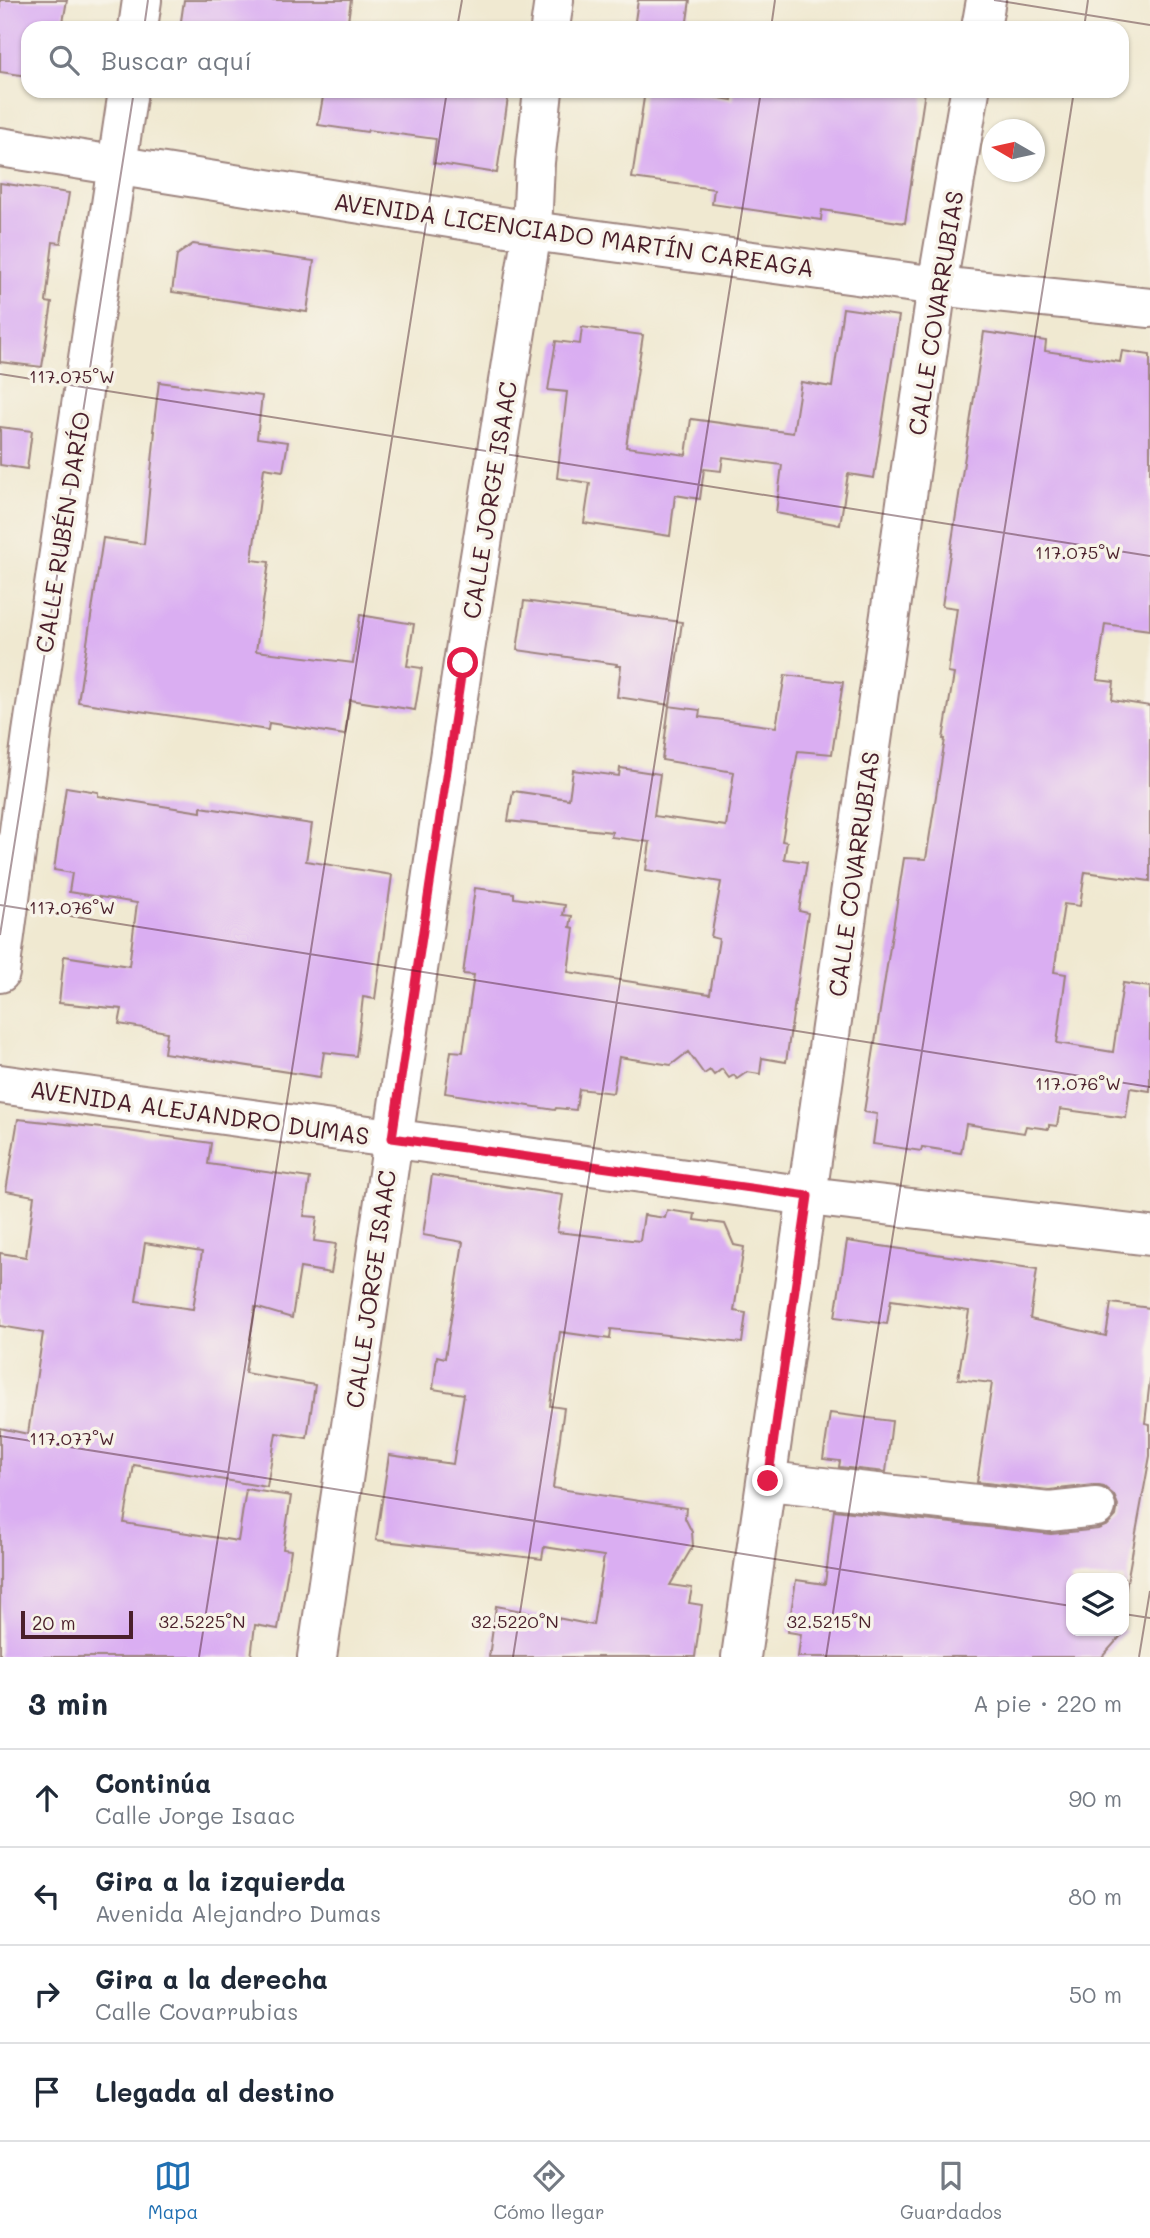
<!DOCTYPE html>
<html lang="es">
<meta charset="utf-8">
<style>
body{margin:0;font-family:Mali,sans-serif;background:#f6f6f7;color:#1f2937}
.controls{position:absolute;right:21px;bottom:21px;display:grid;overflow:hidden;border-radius:14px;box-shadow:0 2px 5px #0004}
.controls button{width:63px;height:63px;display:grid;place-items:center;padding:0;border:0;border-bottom:2px solid #e0e1e3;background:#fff;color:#1f2937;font:35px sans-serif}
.compass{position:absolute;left:982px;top:119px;width:63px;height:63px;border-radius:50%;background:#fff;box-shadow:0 2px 5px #0004;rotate:279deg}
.scale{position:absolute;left:21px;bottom:18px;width:112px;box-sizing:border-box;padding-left:7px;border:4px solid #4a1f2b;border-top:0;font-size:19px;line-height:24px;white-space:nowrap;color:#4a1f2b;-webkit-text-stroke:5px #f7f3e8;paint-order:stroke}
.stop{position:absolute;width:21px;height:21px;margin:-16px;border:5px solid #e11d48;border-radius:50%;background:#fff}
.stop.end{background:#e11d48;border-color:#fff;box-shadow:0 2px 7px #0008}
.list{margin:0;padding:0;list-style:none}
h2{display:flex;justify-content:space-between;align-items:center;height:91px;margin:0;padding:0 28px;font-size:30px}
h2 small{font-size:23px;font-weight:400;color:#747a83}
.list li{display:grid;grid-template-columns:46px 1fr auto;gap:21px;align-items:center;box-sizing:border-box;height:98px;padding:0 28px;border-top:2px solid #e0e1e3}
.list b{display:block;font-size:26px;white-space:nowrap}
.list p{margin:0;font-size:23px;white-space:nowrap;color:#747a83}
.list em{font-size:23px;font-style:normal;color:#747a83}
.icon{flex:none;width:38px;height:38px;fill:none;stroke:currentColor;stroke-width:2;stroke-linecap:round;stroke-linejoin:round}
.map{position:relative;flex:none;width:1150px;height:1657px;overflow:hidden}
.search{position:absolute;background:#fff;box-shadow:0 2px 5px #0004;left:21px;right:21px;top:21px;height:77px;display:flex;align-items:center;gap:18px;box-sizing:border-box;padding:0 24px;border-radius:21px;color:#747a83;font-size:26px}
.sheet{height:483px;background:#fff}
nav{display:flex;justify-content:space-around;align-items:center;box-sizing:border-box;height:98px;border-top:2px solid #e0e1e3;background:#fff;font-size:19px;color:#747a83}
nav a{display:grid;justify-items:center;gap:4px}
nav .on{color:#1f6fb2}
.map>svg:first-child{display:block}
.building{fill:#daaef2;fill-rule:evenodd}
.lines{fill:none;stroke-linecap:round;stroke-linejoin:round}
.minor-casing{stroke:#9d847e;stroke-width:42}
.tertiary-casing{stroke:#9d847e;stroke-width:42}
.minor{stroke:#fff;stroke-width:38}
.tertiary{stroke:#fff;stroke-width:38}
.route{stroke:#e11d48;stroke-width:9}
.ticks{fill:none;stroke:#4a1f2b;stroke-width:2;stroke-opacity:0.45}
.labels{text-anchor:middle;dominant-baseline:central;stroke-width:7;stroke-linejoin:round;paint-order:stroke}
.street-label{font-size:24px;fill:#4a1f2b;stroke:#f7f3e8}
.ticks-label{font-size:18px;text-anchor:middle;fill:#4a1f2b;stroke:#f7f3e8;stroke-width:7;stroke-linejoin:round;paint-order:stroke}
</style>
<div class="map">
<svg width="1150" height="1657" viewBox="0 0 1150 1657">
<rect width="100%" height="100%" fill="#f7f3e8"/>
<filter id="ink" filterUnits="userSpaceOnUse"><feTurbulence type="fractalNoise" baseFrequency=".0143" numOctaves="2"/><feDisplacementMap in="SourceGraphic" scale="14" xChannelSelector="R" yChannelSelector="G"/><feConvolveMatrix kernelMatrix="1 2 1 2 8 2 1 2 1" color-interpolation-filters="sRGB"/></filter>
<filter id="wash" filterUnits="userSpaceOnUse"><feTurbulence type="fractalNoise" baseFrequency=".00686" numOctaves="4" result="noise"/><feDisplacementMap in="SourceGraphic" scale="28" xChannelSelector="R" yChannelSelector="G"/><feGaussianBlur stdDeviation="1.57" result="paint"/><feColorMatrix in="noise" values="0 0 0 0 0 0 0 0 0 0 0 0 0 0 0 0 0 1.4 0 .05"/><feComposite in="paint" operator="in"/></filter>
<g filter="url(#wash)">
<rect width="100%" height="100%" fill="#f0e9d1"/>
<g id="blocks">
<g class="building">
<polygon points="0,0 67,0 62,28 28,28 28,76 0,72"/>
<polygon points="184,0 351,0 347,28 180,28"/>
<polygon points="638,0 690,0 686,28 634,28"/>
<polygon points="324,91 509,91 497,173 433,163 436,139 368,130 367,132 318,125"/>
<polygon points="645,91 679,91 732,100 734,91 925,91 905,223 822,210 821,220 712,204 714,189 632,178"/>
<polygon points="0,183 69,193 61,243 53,242 46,302 52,303 42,367 0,362"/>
<polygon points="193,244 314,261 307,312 172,292 177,255"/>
<polygon points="843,308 899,316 874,478 848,474 840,525 776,513 782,465 723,457 721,471 704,469 700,499 675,495 670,536 584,523 590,483 557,478 567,392 548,390 556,341 580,344 582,327 643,335 626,447 686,455 691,419 793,433 801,382 832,387"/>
<polygon points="984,332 1046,341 1045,351 1120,362 1122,351 1150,355 1150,630 1105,624 1097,680 1114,682 1112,700 1150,706 1150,881 1085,872 1080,906 1064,904 1054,972 1066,974 1057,1043 1113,1052 1123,983 1150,987 1150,1091 1130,1088 1126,1118 1060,1109 1057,1126 1049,1125 1049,1129 1026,1126 1024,1133 966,1124 961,1153 922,1147 921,1151 873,1144 877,1114 864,1112 904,858 926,859 945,739 943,739 954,674 948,673 957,608 942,606"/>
<polygon points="159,382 262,396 257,438 288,442 283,471 264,468 252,560 269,562 256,651 353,663 360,615 414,624 407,666 422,668 415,710 350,700 345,735 269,723 268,730 78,702 103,538 144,544 155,431 153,431"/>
<polygon points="0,427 32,431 27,469 0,465"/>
<polygon points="524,601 682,622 670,705 617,697 621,666 616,666 617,664 517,650"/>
<polygon points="785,675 843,682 832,754 798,751 782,841 787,842 784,859 807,862 799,911 808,913 786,1062 762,1058 760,1074 747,1072 737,1079 734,1075 729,1078 722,1069 714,1075 710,1070 704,1074 688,1052 671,1065 619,1057 613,1093 579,1089 576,1110 556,1108 555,1110 445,1093 451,1051 463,1052 474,975 463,974 475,888 514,893 514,898 565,905 563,915 572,916 570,927 574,928 568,972 710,994 719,939 711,937 721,882 646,870 650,842 611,837 612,832 508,821 513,791 569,799 573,770 619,776 620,768 660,774 654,816 726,826 734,772 662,760 669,706 700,710 699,717 776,727"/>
<polygon points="66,787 98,792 98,796 201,812 201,807 312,824 306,861 392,875 375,999 363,997 356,1056 324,1052 320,1077 164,1053 167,1032 119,1024 122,1009 59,1003 64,956 129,966 137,903 69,892 72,873 54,870"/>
<path d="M18,1119L121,1130L211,1143L208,1164L310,1178L304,1216L317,1217L314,1241L336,1244L331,1273L300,1268L292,1318L255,1307L245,1373L315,1385L307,1438L276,1433L267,1487L134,1465L124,1523L238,1541L246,1489L291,1496L283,1549L291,1550L278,1629L255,1625L251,1657H0V1428L28,1434L43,1333L0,1326V1253L26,1257L34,1196L6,1191ZM145,1243L202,1252L193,1309L136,1301Z"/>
<polygon points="432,1175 563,1195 557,1232 640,1241 644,1215 665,1218 667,1210 695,1214 694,1220 725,1224 734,1245 744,1247 734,1311 746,1313 742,1343 611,1329 610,1339 560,1332 550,1406 564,1408 553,1488 686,1508 685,1518 692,1532 693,1546 670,1585 692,1588 689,1603 702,1605 695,1657 489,1657 496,1606 593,1625 604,1556 544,1547 542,1559 376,1540 389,1455 453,1464 464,1394 433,1389 437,1356 445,1358 463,1242 423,1235"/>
<polygon points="847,1241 1037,1269 1030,1319 1106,1336 1111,1303 1150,1308 1150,1380 1145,1423 1150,1424 1150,1456 1124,1598 1124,1578 1071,1578 1071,1631 1126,1630 1102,1657 798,1657 801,1634 788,1632 796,1580 825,1584 834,1510 1051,1534 1098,1529 1108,1525 1116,1516 1118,1505 1114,1495 1104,1487 1094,1485 1049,1490 977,1482 992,1383 958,1379 969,1311 891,1300 887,1324 835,1317"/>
<polygon points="830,1413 892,1421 886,1472 839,1467 840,1461 823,1459"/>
</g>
</g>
</g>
<g filter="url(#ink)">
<use href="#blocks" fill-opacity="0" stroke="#9d847e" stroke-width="2"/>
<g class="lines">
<defs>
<g id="minor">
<polyline points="138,28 142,0"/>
<polyline points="550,28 554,0"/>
<polyline points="981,28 986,0"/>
<polyline points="0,973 32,733 128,91"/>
<polyline points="0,1084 808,1196 1150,1236"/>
<polyline points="768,1481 1049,1512 1096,1507"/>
<polyline points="317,1657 463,663 532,231 535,162 543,91"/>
<polyline points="741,1657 937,286 970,91"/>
</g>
<polyline id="tertiary" points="0,147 532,231 937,286 1150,308"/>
</defs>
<use href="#minor" class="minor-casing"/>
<use href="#tertiary" class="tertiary-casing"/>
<use href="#minor" class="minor"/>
<use href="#tertiary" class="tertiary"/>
</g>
</g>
<g class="lines" filter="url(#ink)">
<polyline class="route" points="463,663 392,1138 808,1196 768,1481"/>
</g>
<path class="ticks" d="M994,0L1150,25M144,28L148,0M457,28L462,0M771,28L775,0M1084,28L1088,0M0,374L1150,556M0,905L1150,1087M0,935L134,91M0,1436L1071,1606M1124,1614L1150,1618M199,1657L447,91M513,1657L761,91M826,1657L1074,91M1139,1657L1150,1591"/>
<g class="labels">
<g class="street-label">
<text transform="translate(574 234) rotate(8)">AVENIDA LICENCIADO MARTÍN CAREAGA</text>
<text transform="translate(935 313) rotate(-81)">CALLE COVARRUBIAS</text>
<text transform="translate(489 500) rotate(-81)">CALLE JORGE ISAAC</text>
<text transform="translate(62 532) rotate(-81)">CALLE RUBÉN DARÍO</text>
<text transform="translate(853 874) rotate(-82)">CALLE COVARRUBIAS</text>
<text transform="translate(200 1112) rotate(8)">AVENIDA ALEJANDRO DUMAS</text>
<text transform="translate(370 1289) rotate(-82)">CALLE JORGE ISAAC</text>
</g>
</g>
<g class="ticks-label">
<text x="72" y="383">117.075°W</text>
<text x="1078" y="559">117.075°W</text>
<text x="72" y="914">117.076°W</text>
<text x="1078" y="1090">117.076°W</text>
<text x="72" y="1445">117.077°W</text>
<text x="202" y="1628">32.5225°N</text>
<text x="515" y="1628">32.5220°N</text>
<text x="829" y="1628">32.5215°N</text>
</g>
</svg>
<div class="controls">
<button><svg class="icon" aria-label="layers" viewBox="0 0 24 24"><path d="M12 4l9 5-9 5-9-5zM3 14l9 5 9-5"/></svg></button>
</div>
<svg class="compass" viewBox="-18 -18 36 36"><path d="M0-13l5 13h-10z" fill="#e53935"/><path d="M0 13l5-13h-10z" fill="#747a83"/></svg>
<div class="scale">20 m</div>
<div class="stop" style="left:463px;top:663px"></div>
<div class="stop end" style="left:768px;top:1481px"></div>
<div class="search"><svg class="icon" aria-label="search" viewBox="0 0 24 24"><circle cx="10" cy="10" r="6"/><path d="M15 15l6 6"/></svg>Buscar aquí</div>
</div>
<section class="sheet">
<h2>3 min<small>A pie · 220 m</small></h2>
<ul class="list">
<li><svg class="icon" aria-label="ahead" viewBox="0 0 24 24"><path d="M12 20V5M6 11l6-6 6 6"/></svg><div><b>Continúa</b><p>Calle Jorge Isaac</p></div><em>90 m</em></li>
<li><svg class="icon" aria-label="left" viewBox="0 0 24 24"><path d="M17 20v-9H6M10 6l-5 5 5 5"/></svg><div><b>Gira a la izquierda</b><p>Avenida Alejandro Dumas</p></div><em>80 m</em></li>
<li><svg class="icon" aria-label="right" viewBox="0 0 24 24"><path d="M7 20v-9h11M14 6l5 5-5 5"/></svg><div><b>Gira a la derecha</b><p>Calle Covarrubias</p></div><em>50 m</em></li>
<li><svg class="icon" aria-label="arrive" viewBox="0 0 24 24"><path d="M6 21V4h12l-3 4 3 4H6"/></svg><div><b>Llegada al destino</b></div></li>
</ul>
</section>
<nav>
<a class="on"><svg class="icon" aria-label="map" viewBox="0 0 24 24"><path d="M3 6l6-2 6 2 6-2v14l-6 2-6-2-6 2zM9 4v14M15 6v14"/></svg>Mapa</a>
<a><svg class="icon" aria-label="directions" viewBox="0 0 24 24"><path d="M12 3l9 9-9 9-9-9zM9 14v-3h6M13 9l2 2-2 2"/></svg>Cómo llegar</a>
<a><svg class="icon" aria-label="saved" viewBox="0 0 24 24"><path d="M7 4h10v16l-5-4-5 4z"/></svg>Guardados</a>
</nav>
